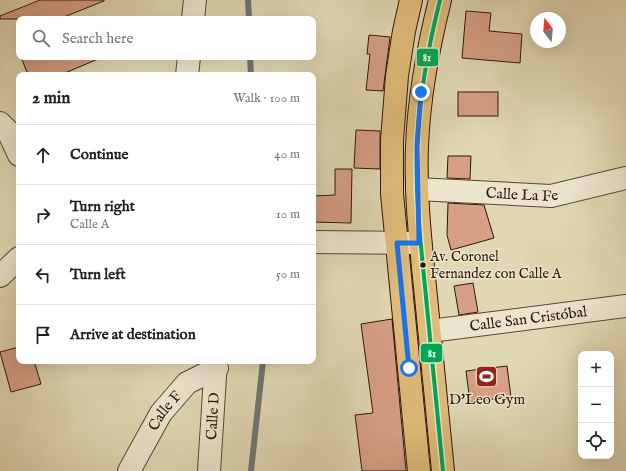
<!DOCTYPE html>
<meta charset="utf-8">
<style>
body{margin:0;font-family:"IM FELL English",serif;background:#f2f2f2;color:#222}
.controls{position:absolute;right:12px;bottom:12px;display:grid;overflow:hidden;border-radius:8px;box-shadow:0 4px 16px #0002}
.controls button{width:36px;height:36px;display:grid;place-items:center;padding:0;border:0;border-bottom:1px solid #e0e0e0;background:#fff;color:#222;font:20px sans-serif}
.compass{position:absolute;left:530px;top:12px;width:36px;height:36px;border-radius:50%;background:#fff;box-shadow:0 4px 16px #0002;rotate:344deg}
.stop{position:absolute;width:12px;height:12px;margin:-9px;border:3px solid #1a73e8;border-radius:50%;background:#fff}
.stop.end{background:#1a73e8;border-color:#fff;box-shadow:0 1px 4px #0008}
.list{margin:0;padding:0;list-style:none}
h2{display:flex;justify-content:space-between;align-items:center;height:52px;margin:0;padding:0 16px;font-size:17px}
h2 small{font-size:13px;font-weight:400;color:#767676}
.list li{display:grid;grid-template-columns:26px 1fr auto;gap:12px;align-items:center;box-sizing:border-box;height:60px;padding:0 16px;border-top:1px solid #e0e0e0}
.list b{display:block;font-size:15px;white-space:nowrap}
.list p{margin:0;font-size:13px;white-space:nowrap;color:#767676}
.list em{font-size:13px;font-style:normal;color:#767676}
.icon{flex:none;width:22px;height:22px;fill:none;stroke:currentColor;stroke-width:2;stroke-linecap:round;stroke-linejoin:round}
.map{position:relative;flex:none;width:626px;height:471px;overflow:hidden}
.search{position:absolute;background:#fff;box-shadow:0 4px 16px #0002;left:16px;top:16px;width:300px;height:44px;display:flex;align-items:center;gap:10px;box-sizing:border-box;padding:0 14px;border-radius:8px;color:#767676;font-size:15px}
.panel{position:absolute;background:#fff;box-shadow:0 4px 16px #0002;left:16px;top:72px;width:300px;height:292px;border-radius:8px}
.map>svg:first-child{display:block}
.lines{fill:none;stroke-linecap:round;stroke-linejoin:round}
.stream{stroke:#6f7673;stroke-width:6}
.building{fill:#d79f85;stroke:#2f160a}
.minor-casing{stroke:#5b4634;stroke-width:24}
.major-casing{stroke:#2f160a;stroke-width:24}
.minor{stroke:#ebe5ce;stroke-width:22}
.major{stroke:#e0bc7a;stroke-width:22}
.bus-1-casing{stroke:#ebe5ce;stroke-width:7}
.bus-1{stroke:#00a651;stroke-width:4}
.route{stroke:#1a73e8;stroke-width:5}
.bus-dot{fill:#2f160a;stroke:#ebe5ce;stroke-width:1.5}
.labels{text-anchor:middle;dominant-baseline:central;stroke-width:3;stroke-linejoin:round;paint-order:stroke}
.bus-label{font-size:14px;fill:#2f160a;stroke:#ebe5ce;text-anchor:start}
.street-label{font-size:15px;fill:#2f160a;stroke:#ebe5ce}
.poi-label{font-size:15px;fill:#2f160a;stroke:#ebe5ce}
.line-badge{stroke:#ebe5ce;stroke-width:1.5}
.badge-label{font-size:11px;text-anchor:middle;font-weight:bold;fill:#fff}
</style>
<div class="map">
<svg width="626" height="471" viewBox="0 0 626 471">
<rect width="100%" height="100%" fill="#e0d7b3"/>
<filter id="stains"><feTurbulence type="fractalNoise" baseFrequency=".005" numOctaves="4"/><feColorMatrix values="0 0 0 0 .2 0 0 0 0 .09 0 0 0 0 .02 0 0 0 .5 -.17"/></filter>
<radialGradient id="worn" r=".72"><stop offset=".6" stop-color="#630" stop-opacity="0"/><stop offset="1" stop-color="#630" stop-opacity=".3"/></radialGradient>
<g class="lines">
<g class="stream">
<polyline points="248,0 249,19"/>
<polyline points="250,57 251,75"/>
<polyline points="251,471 263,361"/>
</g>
</g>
<g class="building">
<polygon points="40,0 104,0 104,1 59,19 0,19 0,16"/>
<polygon points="466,11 491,13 489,31 522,34 520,63 462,58"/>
<polygon points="369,35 390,37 383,91 366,90 370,54 367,54"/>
<polygon points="21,57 103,57 60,75 28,75"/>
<rect x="458" y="92" width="40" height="24"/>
<polygon points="356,130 380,131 380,169 354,168"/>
<polygon points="448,156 471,156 470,179 447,178"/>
<polygon points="335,169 352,169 351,223 313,222 313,196 335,195"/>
<polygon points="448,203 484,205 494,238 451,250 447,235"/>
<polygon points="473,283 478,312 459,315 454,286"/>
<polygon points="392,319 406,471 362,471 355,415 373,413 361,324"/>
<polygon points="19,347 19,361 34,361 41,384 11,392 0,352"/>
<polygon points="507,366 511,397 470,402 466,371"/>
</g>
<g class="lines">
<defs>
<g id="minor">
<polyline points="193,19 195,0"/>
<polyline points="187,75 189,57"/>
<polyline points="0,123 8,131 19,155"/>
<path id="s1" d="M417,189L551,196L626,178"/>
<polyline points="313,242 419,243"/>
<polyline points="0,276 19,258"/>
<path id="s2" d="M430,331L626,306"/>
<path id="s3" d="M129,471L161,413L187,383L217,368"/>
<path id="s4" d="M209,471L216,361"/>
</g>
<g id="major">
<polyline points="411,0 404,31 397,76 392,140 392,194 419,471"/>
<path d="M440,0C428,48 419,96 417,146C415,197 421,246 426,297C432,355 437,413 443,471"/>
</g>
</defs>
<use href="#minor" class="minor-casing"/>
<use href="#major" class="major-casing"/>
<use href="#minor" class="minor"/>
<use href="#major" class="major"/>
<defs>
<path id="bus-1" d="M440,0C428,48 419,96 417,146C415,197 421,246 426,297C432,355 437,413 443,471"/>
</defs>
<use href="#bus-1" class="bus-1-casing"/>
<use href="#bus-1" class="bus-1"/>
</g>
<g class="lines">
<polyline class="route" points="409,368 397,243 419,243 417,146 421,92"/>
</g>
<defs>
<symbol id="stadium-square" viewBox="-11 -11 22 22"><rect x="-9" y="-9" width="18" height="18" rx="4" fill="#8f2418" stroke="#ebe5ce"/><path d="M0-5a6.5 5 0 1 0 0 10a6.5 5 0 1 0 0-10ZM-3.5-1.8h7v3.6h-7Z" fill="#fff"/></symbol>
</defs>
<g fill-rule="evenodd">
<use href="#stadium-square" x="474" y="364" width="25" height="25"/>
</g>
<circle class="bus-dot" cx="423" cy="265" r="3.5"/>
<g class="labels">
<g class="bus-label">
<text x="430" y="257">Av. Coronel<tspan x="430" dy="17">Fernandez con Calle A</tspan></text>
</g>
<g class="street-label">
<text stroke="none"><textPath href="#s1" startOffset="105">Calle La Fe</textPath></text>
<text stroke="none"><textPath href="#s2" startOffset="99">Calle San Cristóbal</textPath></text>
<text stroke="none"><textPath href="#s3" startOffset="70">Calle F</textPath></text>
<text stroke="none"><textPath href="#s4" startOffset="55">Calle D</textPath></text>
</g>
<g class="poi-label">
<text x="487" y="399">D'Leo Gym</text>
</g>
</g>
<g class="line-badge">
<rect x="416" y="48" width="23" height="19" rx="4" fill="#00a651"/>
<rect x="420" y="343" width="23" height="20" rx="4" fill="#00a651"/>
</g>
<g class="badge-label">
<text x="427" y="61">81</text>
<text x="432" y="357">81</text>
</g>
<rect width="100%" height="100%" filter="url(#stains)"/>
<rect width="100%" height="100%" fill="url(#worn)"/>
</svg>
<div class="controls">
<button>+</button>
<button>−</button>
<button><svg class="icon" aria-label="locate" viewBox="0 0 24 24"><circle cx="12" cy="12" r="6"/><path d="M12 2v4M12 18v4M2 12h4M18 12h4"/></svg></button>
</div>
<svg class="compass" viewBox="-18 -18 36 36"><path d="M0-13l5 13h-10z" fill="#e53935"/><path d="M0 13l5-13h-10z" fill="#767676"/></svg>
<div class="stop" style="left:409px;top:368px"></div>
<div class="stop end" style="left:421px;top:92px"></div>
<div class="search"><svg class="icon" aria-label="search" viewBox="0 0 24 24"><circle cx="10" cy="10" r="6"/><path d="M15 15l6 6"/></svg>Search here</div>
<section class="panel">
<h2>2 min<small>Walk · 100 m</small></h2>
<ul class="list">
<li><svg class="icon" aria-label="ahead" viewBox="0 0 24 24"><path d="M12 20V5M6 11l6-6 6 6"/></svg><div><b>Continue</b></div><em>40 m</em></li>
<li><svg class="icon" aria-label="right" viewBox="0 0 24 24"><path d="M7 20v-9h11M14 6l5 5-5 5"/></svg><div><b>Turn right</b><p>Calle A</p></div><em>10 m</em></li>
<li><svg class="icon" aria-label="left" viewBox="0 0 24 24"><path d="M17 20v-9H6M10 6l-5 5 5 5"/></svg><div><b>Turn left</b></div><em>50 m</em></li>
<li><svg class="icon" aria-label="arrive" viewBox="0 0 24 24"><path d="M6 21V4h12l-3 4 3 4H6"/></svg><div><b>Arrive at destination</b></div></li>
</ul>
</section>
</div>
